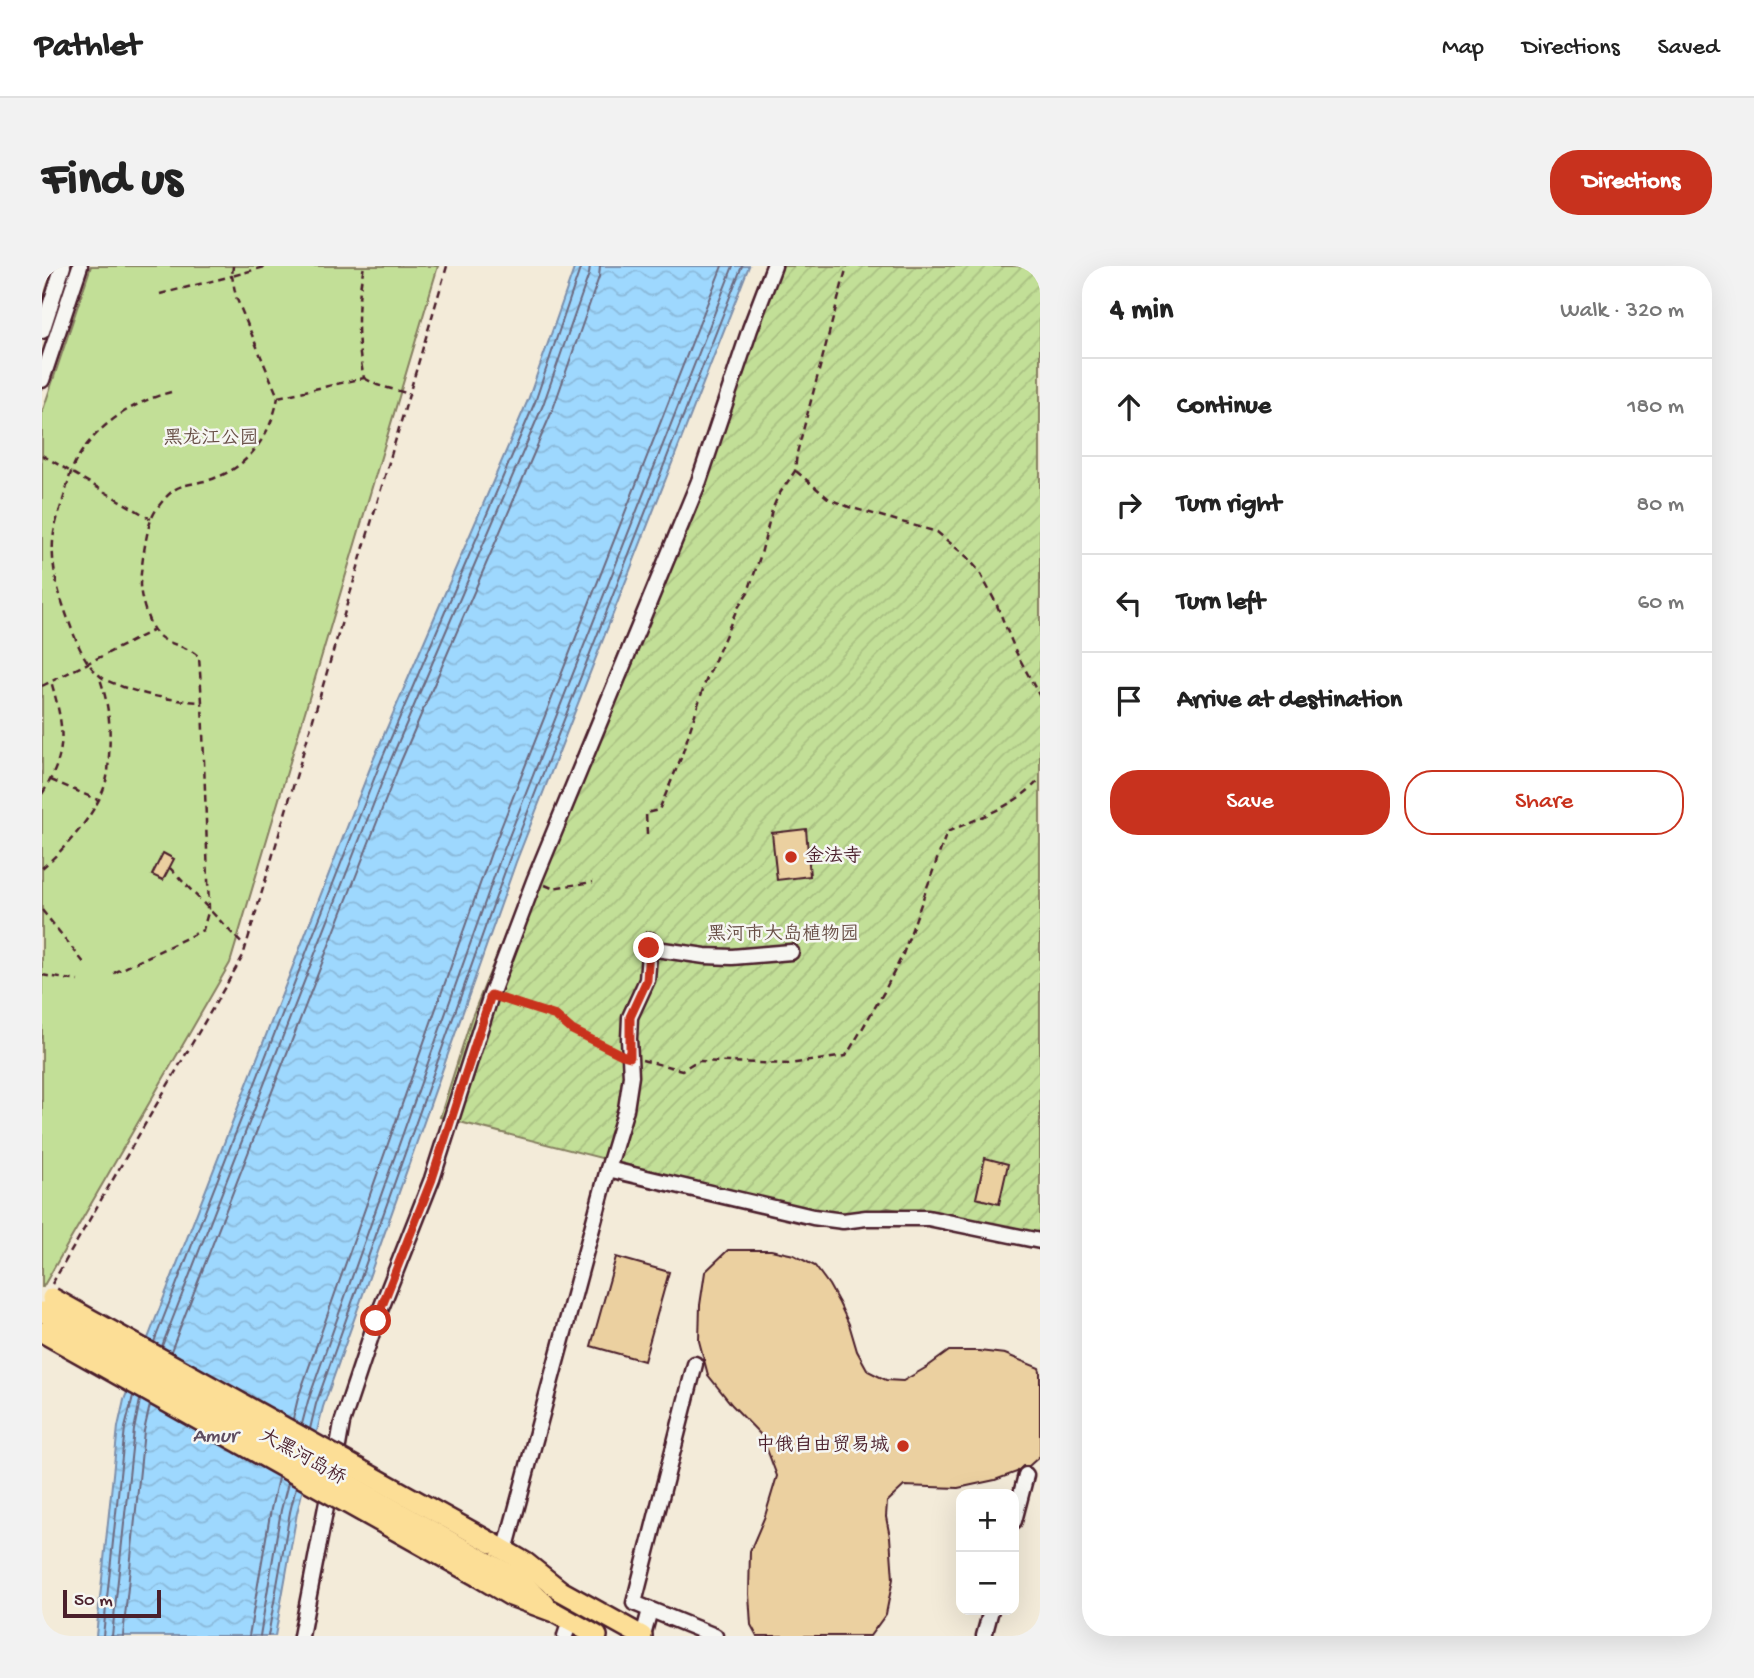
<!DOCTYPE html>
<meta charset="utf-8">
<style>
body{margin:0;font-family:"Gochi Hand","LXGW WenKai TC",sans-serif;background:#f2f2f2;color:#222}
.controls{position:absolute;right:21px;bottom:21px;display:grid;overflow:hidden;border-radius:14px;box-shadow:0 7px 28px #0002}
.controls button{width:63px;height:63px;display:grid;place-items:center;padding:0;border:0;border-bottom:2px solid #e0e0e0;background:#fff;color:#222;font:35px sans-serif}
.scale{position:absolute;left:21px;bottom:18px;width:98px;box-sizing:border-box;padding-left:7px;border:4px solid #4a1f2b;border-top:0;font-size:19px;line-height:24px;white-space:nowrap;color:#4a1f2b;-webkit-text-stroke:5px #f6f6f2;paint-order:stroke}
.stop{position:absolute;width:21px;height:21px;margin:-16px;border:5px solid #c8321e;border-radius:50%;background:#fff}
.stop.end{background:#c8321e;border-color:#fff;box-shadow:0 2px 7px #0008}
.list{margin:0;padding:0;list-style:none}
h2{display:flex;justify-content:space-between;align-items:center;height:91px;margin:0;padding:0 28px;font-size:30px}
h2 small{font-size:23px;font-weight:400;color:#767676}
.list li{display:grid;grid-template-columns:46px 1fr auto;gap:21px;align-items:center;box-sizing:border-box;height:98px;padding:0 28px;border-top:2px solid #e0e0e0}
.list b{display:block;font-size:26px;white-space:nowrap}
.list em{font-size:23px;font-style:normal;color:#767676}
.actions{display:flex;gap:14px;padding:21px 28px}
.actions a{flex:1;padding:16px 0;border:2px solid #c8321e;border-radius:28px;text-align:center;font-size:24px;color:#c8321e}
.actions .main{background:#c8321e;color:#fff}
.icon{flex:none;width:38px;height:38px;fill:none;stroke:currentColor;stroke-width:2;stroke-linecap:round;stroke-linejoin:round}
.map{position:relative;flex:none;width:998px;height:1370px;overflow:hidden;border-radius:28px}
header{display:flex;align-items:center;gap:42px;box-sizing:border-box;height:98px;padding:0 35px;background:#fff;border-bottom:2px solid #e0e0e0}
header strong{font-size:33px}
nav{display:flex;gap:38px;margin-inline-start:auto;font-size:24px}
.intro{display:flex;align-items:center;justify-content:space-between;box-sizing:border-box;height:168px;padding:0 42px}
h1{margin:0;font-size:49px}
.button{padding:18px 32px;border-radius:28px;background:#c8321e;color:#fff;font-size:24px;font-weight:700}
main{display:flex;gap:42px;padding:0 42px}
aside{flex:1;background:#fff;border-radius:28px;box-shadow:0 7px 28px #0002}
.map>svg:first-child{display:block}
.green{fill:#c2df97;stroke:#867f61;stroke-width:2}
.garden{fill:url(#garden-furrows);stroke:#867f61;stroke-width:2}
.water{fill:url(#water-waves);stroke:#7c8eaa;stroke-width:2}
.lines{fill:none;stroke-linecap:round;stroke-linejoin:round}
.shore{stroke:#6c697f;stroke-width:2}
.building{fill:#ebd0a0;stroke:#4a1f2b;stroke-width:2}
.minor-casing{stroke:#4a1f2b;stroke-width:19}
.major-casing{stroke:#4a1f2b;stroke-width:24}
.path{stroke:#4a1f2b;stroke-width:2.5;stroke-dasharray:7 5;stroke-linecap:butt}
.minor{stroke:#f6f6f2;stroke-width:14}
.major{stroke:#fcde96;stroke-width:19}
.major-bridge-casing{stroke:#4a1f2b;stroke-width:24;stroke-linecap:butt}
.major-bridge{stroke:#fcde96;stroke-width:19}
.route{stroke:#c8321e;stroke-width:9}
.poi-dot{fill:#c8321e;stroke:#f6f6f2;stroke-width:2.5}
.labels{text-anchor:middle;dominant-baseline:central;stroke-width:5;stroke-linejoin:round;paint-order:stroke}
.park-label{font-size:19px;fill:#684f46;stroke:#f6f6f2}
.poi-label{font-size:19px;fill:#4a1f2b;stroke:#f6f6f2;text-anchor:start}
.street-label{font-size:19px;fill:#4a1f2b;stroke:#f6f6f2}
.water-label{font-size:21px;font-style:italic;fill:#5f4d60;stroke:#f6f6f2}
</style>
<header>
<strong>Pathlet</strong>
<nav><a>Map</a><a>Directions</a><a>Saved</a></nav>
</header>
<div class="intro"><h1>Find us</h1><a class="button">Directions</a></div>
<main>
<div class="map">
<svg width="998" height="1370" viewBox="0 0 998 1370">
<defs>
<pattern id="garden-furrows" width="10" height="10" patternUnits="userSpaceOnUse" patternTransform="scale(1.75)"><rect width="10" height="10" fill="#c2df97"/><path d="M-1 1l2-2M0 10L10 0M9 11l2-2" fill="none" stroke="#a8bf82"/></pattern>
<pattern id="water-waves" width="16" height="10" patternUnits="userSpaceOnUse" patternTransform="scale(1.75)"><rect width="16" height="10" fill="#9ed8fe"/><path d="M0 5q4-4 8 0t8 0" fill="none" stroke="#8ab9da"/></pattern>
</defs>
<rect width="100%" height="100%" fill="#f3ebd9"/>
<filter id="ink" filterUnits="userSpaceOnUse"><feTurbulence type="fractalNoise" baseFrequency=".0143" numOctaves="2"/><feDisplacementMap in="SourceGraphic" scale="14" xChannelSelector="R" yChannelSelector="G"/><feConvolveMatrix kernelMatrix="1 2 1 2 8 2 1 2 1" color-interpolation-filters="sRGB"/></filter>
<g filter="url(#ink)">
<polygon class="green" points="49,0 396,0 188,697 1,1021 0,1021 0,147"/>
<path class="garden" d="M726,0H998V969L846,942C821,951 801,951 775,947L398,851L429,753L574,394L659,196Z"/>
<polygon class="water" points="533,0 707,0 474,596 281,1141 255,1247 233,1370 54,1370 76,1161 82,1134 332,492 486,134"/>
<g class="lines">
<g class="shore">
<polyline points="112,1076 339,495 493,136 539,0"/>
<polyline points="120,1080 347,498 501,139 547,8 548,0"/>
<polyline points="129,1085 356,502 511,143 557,11 558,0"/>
<polyline points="251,1153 256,1132 449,587 680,0"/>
<polyline points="260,1158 266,1135 459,591 691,0"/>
<polyline points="268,1163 274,1138 467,594 700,0"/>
<polyline points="61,1370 83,1162 91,1130"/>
<polyline points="70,1370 92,1164 98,1134"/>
<polyline points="81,1370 102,1165 108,1139"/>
<polyline points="207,1370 229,1243 236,1212"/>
<polyline points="218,1370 239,1244 246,1217"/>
<polyline points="226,1370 248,1246 254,1221"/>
</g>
</g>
<g class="building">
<polygon points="764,563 768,610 735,614 730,567"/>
<polygon points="121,587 132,593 121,614 110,609"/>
<polygon points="943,892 966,898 957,938 934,932"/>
<polygon points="686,984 729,984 752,989 773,1000 787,1019 797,1037 807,1058 815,1085 826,1105 844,1114 861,1115 885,1101 907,1085 937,1085 963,1088 997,1102 998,1105 998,1190 987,1200 981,1200 975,1206 953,1214 916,1222 862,1220 845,1236 844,1251 848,1271 851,1313 844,1348 828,1370 715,1370 709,1359 707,1328 708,1285 723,1250 735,1210 720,1170 690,1139 666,1109 657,1075 658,1039 663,1006"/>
<polygon points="574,991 627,1006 602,1095 549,1080"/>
</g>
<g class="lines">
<defs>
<g id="minor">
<polyline points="0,65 21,0"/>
<polyline points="0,114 38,0"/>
<polyline points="607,682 663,690 690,691 749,686"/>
<polyline points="566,903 584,843 589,810 587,773 588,751 605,714 608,674"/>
<polyline points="653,1098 592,1337 673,1370"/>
<polyline points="293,1197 300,1157 334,1055 390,913 449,729 492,615 657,215 708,63 732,0"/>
<polyline points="972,1255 984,1209"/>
<polyline points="463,1285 566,903 771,951 801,955 824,952 886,952 998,975"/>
<polyline points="259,1370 288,1220"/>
<polyline points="523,1370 528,1355"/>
<polyline points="601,1370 608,1344"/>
<polyline points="942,1370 949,1344"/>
</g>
<g id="major">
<polyline points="450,1277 484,1297 519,1325 600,1370"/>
<polyline points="445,1296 476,1313 503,1338"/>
<polyline points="437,1311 469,1330 512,1346 555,1370"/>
</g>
</defs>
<use href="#minor" class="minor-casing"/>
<use href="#major" class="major-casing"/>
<g class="path">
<polyline points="191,0 190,10 226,0"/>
<path d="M118,28L190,10L194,31L236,131L322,112C314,76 314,37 322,0"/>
<polyline points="322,112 335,119 368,128"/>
<path d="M129,126C91,136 56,158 35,193C29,203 26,216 23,228C18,243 12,260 11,275C9,302 17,329 26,353C33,372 42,397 57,409C63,415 74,418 81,421C107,430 132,435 160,436L157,391C146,379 126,380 115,368C106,359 98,330 98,318C99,303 104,267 109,254C113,243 123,231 132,224C142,217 161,217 173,212C208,200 230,166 236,131"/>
<polyline points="0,189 109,253"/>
<polyline points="754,205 787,233 807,241 895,266 925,291 937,305 954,337 974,386 998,431"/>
<polyline points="0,420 112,364"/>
<polyline points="9,514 56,534"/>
<path d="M0,528C27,486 22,461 9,415"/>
<polyline points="605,568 604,547 617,544 639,492 663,417 694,345 706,326 719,288 730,244 736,230 753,205 755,187 805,0"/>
<path d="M0,602C24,582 59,543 65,511C67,504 66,497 67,490C69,460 67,438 57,410"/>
<polyline points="128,602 203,681"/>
<polyline points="503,619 510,622 551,616"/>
<polyline points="0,644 43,698"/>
<polyline points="72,707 161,664 167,643 160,436"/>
<polyline points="0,709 36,715"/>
<polyline points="461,732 514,750 530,764 574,786"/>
<path d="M600,794L640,804L655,795L747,798L804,790L842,726L861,688L905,566C934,553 979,538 998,512"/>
<polyline points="10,1018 201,690 405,0"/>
</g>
<use href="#minor" class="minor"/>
<use href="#major" class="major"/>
<defs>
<g id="major-bridge">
<polyline points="10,1032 450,1277"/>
<polyline points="1,1046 445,1296"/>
<polyline points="0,1066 437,1311"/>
</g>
</defs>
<use href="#major-bridge" class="major-bridge-casing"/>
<use href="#major-bridge" class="major-bridge"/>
</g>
</g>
<g class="lines" filter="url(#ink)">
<polyline class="route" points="334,1055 390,913 449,729 514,750 530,764 580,789 588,791 588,751 605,714 607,682"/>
</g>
<g class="poi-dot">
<circle cx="749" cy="591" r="7"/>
<circle cx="861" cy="1180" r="7"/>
</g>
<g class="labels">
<g class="park-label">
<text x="169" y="173">黑龙江公园</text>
<text x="741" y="669">黑河市大岛植物园</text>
</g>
<g class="poi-label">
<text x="763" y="591">金法寺</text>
<text x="847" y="1180" text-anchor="end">中俄自由贸易城</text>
</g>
<g class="street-label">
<text transform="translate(260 1192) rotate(29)">大黑河岛桥</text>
</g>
<g class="water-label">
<text x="173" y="1171">Amur</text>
</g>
</g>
</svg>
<div class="controls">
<button>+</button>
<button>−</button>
</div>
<div class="scale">50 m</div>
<div class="stop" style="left:334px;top:1055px"></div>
<div class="stop end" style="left:607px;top:682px"></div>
</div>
<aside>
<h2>4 min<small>Walk · 320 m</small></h2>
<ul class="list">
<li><svg class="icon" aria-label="ahead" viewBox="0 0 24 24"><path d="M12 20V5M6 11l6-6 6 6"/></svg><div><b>Continue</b></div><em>180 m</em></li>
<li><svg class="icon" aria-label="right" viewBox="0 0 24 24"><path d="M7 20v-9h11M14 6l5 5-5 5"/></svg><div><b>Turn right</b></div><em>80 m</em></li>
<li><svg class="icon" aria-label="left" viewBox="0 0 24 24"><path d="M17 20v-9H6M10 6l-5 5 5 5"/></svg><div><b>Turn left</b></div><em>60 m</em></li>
<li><svg class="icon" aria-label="arrive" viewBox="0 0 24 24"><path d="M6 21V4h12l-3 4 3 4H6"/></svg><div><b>Arrive at destination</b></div></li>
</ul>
<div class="actions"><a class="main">Save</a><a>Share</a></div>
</aside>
</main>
